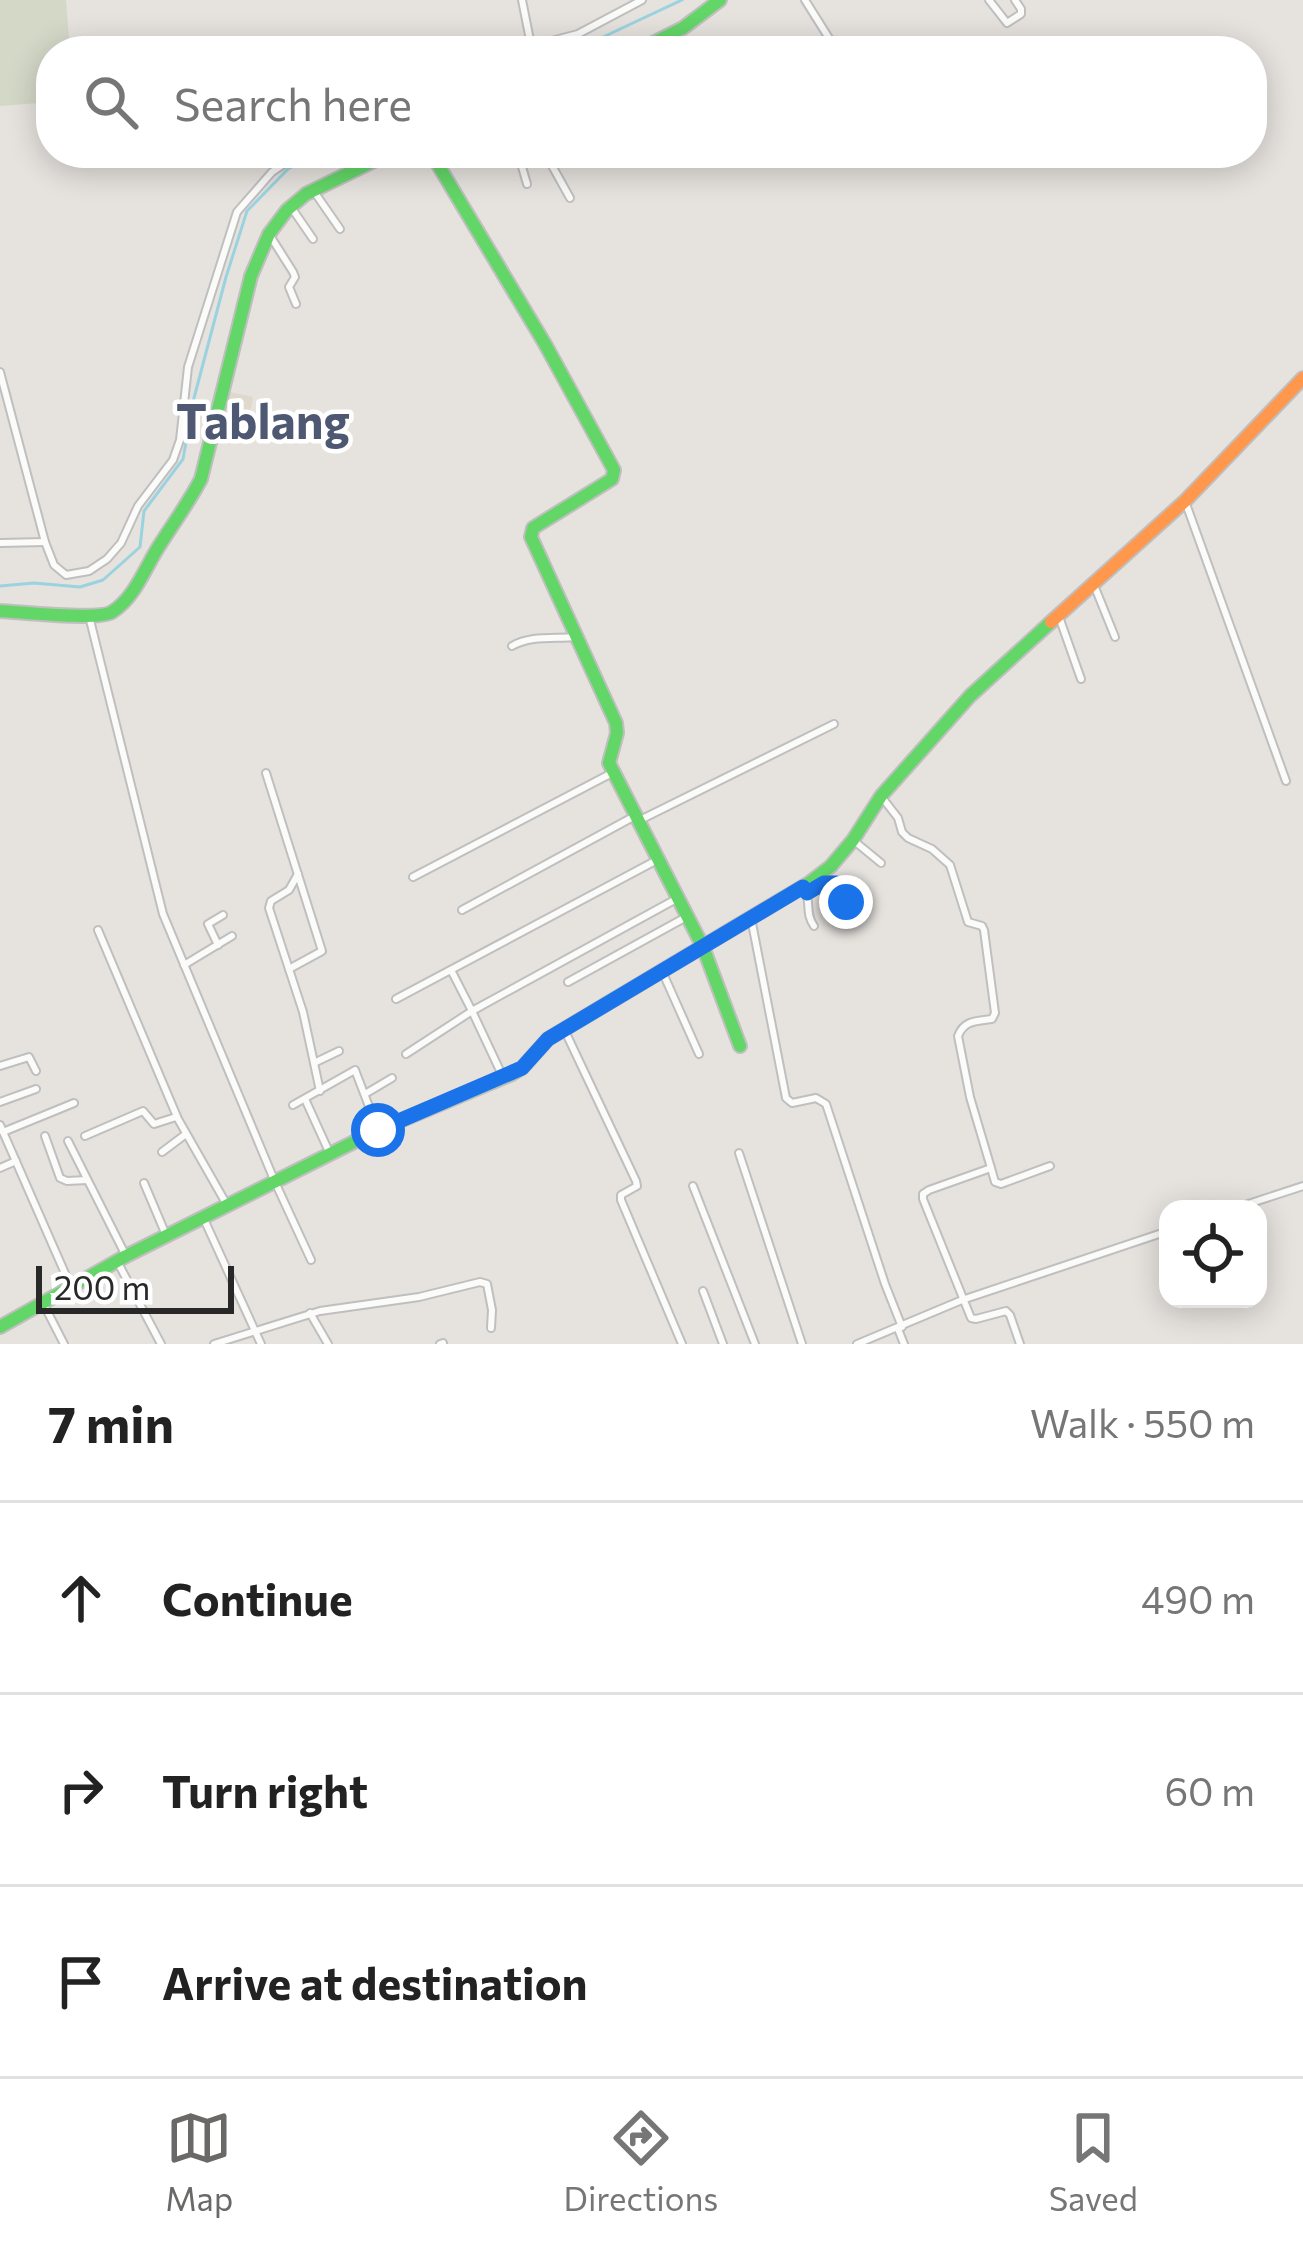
<!DOCTYPE html>
<meta charset="utf-8">
<style>
body{margin:0;font-family:Commissioner,sans-serif;background:#f6f6f6;color:#222}
.controls{position:absolute;right:36px;bottom:36px;display:grid;overflow:hidden;border-radius:24px;box-shadow:0 6px 30px #0003}
.controls button{width:108px;height:108px;display:grid;place-items:center;padding:0;border:0;border-bottom:3px solid #e0e0e0;background:#fff;color:#222;font:60px sans-serif}
.scale{position:absolute;left:36px;bottom:30px;width:198px;box-sizing:border-box;padding-left:12px;border:6px solid #282828;border-top:0;font-size:33px;line-height:42px;white-space:nowrap;color:#282828;-webkit-text-stroke:9px #fff;paint-order:stroke}
.stop{position:absolute;width:36px;height:36px;margin:-27px;border:9px solid #1a73e8;border-radius:50%;background:#fff}
.stop.end{background:#1a73e8;border-color:#fff;box-shadow:0 3px 12px #0008}
.list{margin:0;padding:0;list-style:none}
h2{display:flex;justify-content:space-between;align-items:center;height:156px;margin:0;padding:0 48px;font-size:51px}
h2 small{font-size:39px;font-weight:400;color:#767676}
.list li{display:grid;grid-template-columns:78px 1fr auto;gap:36px;align-items:center;box-sizing:border-box;height:192px;padding:0 48px;border-top:3px solid #e0e0e0}
.list b{display:block;font-size:45px;white-space:nowrap}
.list em{font-size:39px;font-style:normal;color:#767676}
.icon{flex:none;width:66px;height:66px;fill:none;stroke:currentColor;stroke-width:2;stroke-linecap:round;stroke-linejoin:round}
.map{position:relative;flex:none;width:1303px;height:1344px;overflow:hidden}
.search{position:absolute;background:#fff;box-shadow:0 6px 30px #0003;left:36px;right:36px;top:36px;height:132px;display:flex;align-items:center;gap:30px;box-sizing:border-box;padding:0 42px;border-radius:48px;color:#767676;font-size:45px}
.sheet{height:732px;background:#fff}
nav{display:flex;justify-content:space-around;align-items:center;box-sizing:border-box;height:168px;border-top:3px solid #e0e0e0;background:#fff;font-size:33px;color:#767676}
nav a{display:grid;justify-items:center;gap:6px}
nav .on{color:#6a6968}
.map>svg:first-child{display:block}
.education{fill:#e0d8cd}
.cemetery{fill:#d4d8c7}
.lines{fill:none;stroke-linecap:round;stroke-linejoin:round}
.stream{stroke:#9ad3df;stroke-width:3}
.street-casing{stroke:#c0bfbf;stroke-width:10}
.fast-casing{stroke:#c0bfbf;stroke-width:16}
.slow-casing{stroke:#c0bfbf;stroke-width:16}
.street{stroke:#fbfbfa;stroke-width:6}
.fast{stroke:#63d668;stroke-width:12}
.slow{stroke:#ff974d;stroke-width:12}
.route{stroke:#1a73e8;stroke-width:15}
.labels{text-anchor:middle;dominant-baseline:central;stroke-width:9;stroke-linejoin:round;paint-order:stroke}
.quarter-label{font-size:48px;font-weight:bold;fill:#4e5873;stroke:#fff}
</style>
<div class="map">
<svg width="1303" height="1344" viewBox="0 0 1303 1344">
<rect width="100%" height="100%" fill="#e6e2de"/>
<polygon class="education" points="226,391 253,397 246,433 219,427"/>
<polygon class="cemetery" points="0,0 66,0 70,51 51,51 51,102 0,106"/>
<g class="lines">
<g class="stream">
<polyline points="551,51 601,38 682,0"/>
<polyline points="0,586 34,583 80,587 103,580 140,547 144,511 183,459 194,398 226,277 247,211 288,169 319,153"/>
</g>
<defs>
<g id="street">
<polyline points="522,0 531,45"/>
<polyline points="805,0 837,51"/>
<polyline points="989,0 1007,23 1021,14 1021,9 1015,0"/>
<polyline points="513,51 578,34 642,0"/>
<polyline points="518,153 527,184"/>
<polyline points="545,153 570,198"/>
<polyline points="313,190 340,229"/>
<polyline points="291,207 313,239"/>
<polyline points="269,234 293,272 295,277 289,287 296,304"/>
<polyline points="0,372 45,542 54,565 66,575 89,571 107,559 121,543 138,506 173,460 180,440 188,367 237,212 272,172 300,153"/>
<polyline points="1185,501 1286,781"/>
<polyline points="0,543 45,542"/>
<polyline points="1094,585 1115,637"/>
<polyline points="1058,614 1081,679"/>
<polyline points="89,616 163,914 275,1182 311,1260"/>
<path d="M512,646C531,635 554,639 576,637"/>
<polyline points="266,773 322,951 289,969"/>
<path d="M881,796L898,818L902,832L908,838L932,849L950,865L968,922L982,926L984,930L995,1013L992,1019C977,1021 964,1020 958,1036L970,1097L991,1168L929,1190L923,1194V1199L971,1318L976,1319L1006,1311L1010,1315L1020,1344"/>
<polyline points="636,822 834,724"/>
<polyline points="853,840 881,863"/>
<polyline points="298,874 289,890 271,901 269,908 303,1012 320,1091"/>
<polyline points="413,877 612,773"/>
<path d="M805,890C811,901 805,914 814,926"/>
<polyline points="807,893 824,883 832,882 841,888 846,902"/>
<polyline points="462,910 633,817"/>
<polyline points="751,918 786,1098 792,1103 816,1098 826,1104 885,1284 902,1327"/>
<polyline points="98,930 178,1119 227,1205"/>
<polyline points="218,945 208,924 223,915"/>
<polyline points="184,965 232,936"/>
<polyline points="662,971 699,1054"/>
<polyline points="568,982 688,916"/>
<polyline points="396,999 657,860"/>
<polyline points="564,1029 636,1181 637,1186 621,1195 621,1200 682,1344"/>
<polyline points="406,1054 472,1011 451,970"/>
<polyline points="316,1062 339,1051"/>
<polyline points="0,1066 29,1057 36,1071"/>
<polyline points="503,1077 472,1011 678,898"/>
<polyline points="365,1094 392,1078"/>
<polyline points="305,1099 330,1154"/>
<polyline points="0,1102 36,1089"/>
<polyline points="293,1105 355,1070 378,1130"/>
<polyline points="0,1125 71,1287"/>
<polyline points="3,1132 74,1103"/>
<polyline points="45,1136 60,1178 67,1181 87,1180"/>
<polyline points="85,1136 143,1111 154,1124 176,1117"/>
<polyline points="68,1141 126,1256"/>
<polyline points="162,1152 186,1134"/>
<polyline points="739,1153 802,1344"/>
<polyline points="0,1168 16,1161"/>
<polyline points="991,1168 995,1182 1001,1184 1050,1166"/>
<polyline points="144,1183 166,1235"/>
<polyline points="693,1186 755,1344"/>
<polyline points="1233,1209 1303,1186"/>
<polyline points="203,1217 261,1344"/>
<polyline points="117,1261 161,1344"/>
<polyline points="703,1291 723,1344"/>
<polyline points="43,1303 64,1344"/>
<polyline points="310,1313 328,1344"/>
<polyline points="898,1329 904,1344"/>
<polyline points="214,1344 320,1311 419,1297 480,1282 487,1284 492,1310 491,1328"/>
<polyline points="440,1344 443,1343"/>
<polyline points="857,1344 962,1300 1168,1231"/>
</g>
<g id="fast">
<polyline points="637,51 683,28 720,0"/>
<polyline points="431,153 545,344 614,470 612,479 533,528 531,537 616,723 617,733 609,763 703,947 740,1046"/>
<path d="M0,611C22,612 97,621 112,612C136,597 146,565 161,543C175,521 189,502 201,479L251,276L269,234L287,210L306,194L390,153"/>
<polyline points="0,1327 126,1256 378,1130 512,1074 522,1068 548,1039 809,883 831,866 853,840 881,796 970,696 1051,622"/>
</g>
<polyline id="slow" points="1051,622 1185,501 1303,378"/>
</defs>
<use href="#street" class="street-casing"/>
<use href="#fast" class="fast-casing"/>
<use href="#slow" class="slow-casing"/>
<use href="#street" class="street"/>
<use href="#fast" class="fast"/>
<use href="#slow" class="slow"/>
</g>
<g class="lines">
<polyline class="route" points="378,1130 522,1068 548,1039 803,887 807,893 824,883 836,883 841,888 846,902"/>
</g>
<g class="labels">
<g class="quarter-label">
<text x="263" y="419">Tablang</text>
</g>
</g>
</svg>
<div class="controls">
<button><svg class="icon" aria-label="locate" viewBox="0 0 24 24"><circle cx="12" cy="12" r="6"/><path d="M12 2v4M12 18v4M2 12h4M18 12h4"/></svg></button>
</div>
<div class="scale">200 m</div>
<div class="stop" style="left:378px;top:1130px"></div>
<div class="stop end" style="left:846px;top:902px"></div>
<div class="search"><svg class="icon" aria-label="search" viewBox="0 0 24 24"><circle cx="10" cy="10" r="6"/><path d="M15 15l6 6"/></svg>Search here</div>
</div>
<section class="sheet">
<h2>7 min<small>Walk · 550 m</small></h2>
<ul class="list">
<li><svg class="icon" aria-label="ahead" viewBox="0 0 24 24"><path d="M12 20V5M6 11l6-6 6 6"/></svg><div><b>Continue</b></div><em>490 m</em></li>
<li><svg class="icon" aria-label="right" viewBox="0 0 24 24"><path d="M7 20v-9h11M14 6l5 5-5 5"/></svg><div><b>Turn right</b></div><em>60 m</em></li>
<li><svg class="icon" aria-label="arrive" viewBox="0 0 24 24"><path d="M6 21V4h12l-3 4 3 4H6"/></svg><div><b>Arrive at destination</b></div></li>
</ul>
</section>
<nav>
<a class="on"><svg class="icon" aria-label="map" viewBox="0 0 24 24"><path d="M3 6l6-2 6 2 6-2v14l-6 2-6-2-6 2zM9 4v14M15 6v14"/></svg>Map</a>
<a><svg class="icon" aria-label="directions" viewBox="0 0 24 24"><path d="M12 3l9 9-9 9-9-9zM9 14v-3h6M13 9l2 2-2 2"/></svg>Directions</a>
<a><svg class="icon" aria-label="saved" viewBox="0 0 24 24"><path d="M7 4h10v16l-5-4-5 4z"/></svg>Saved</a>
</nav>
